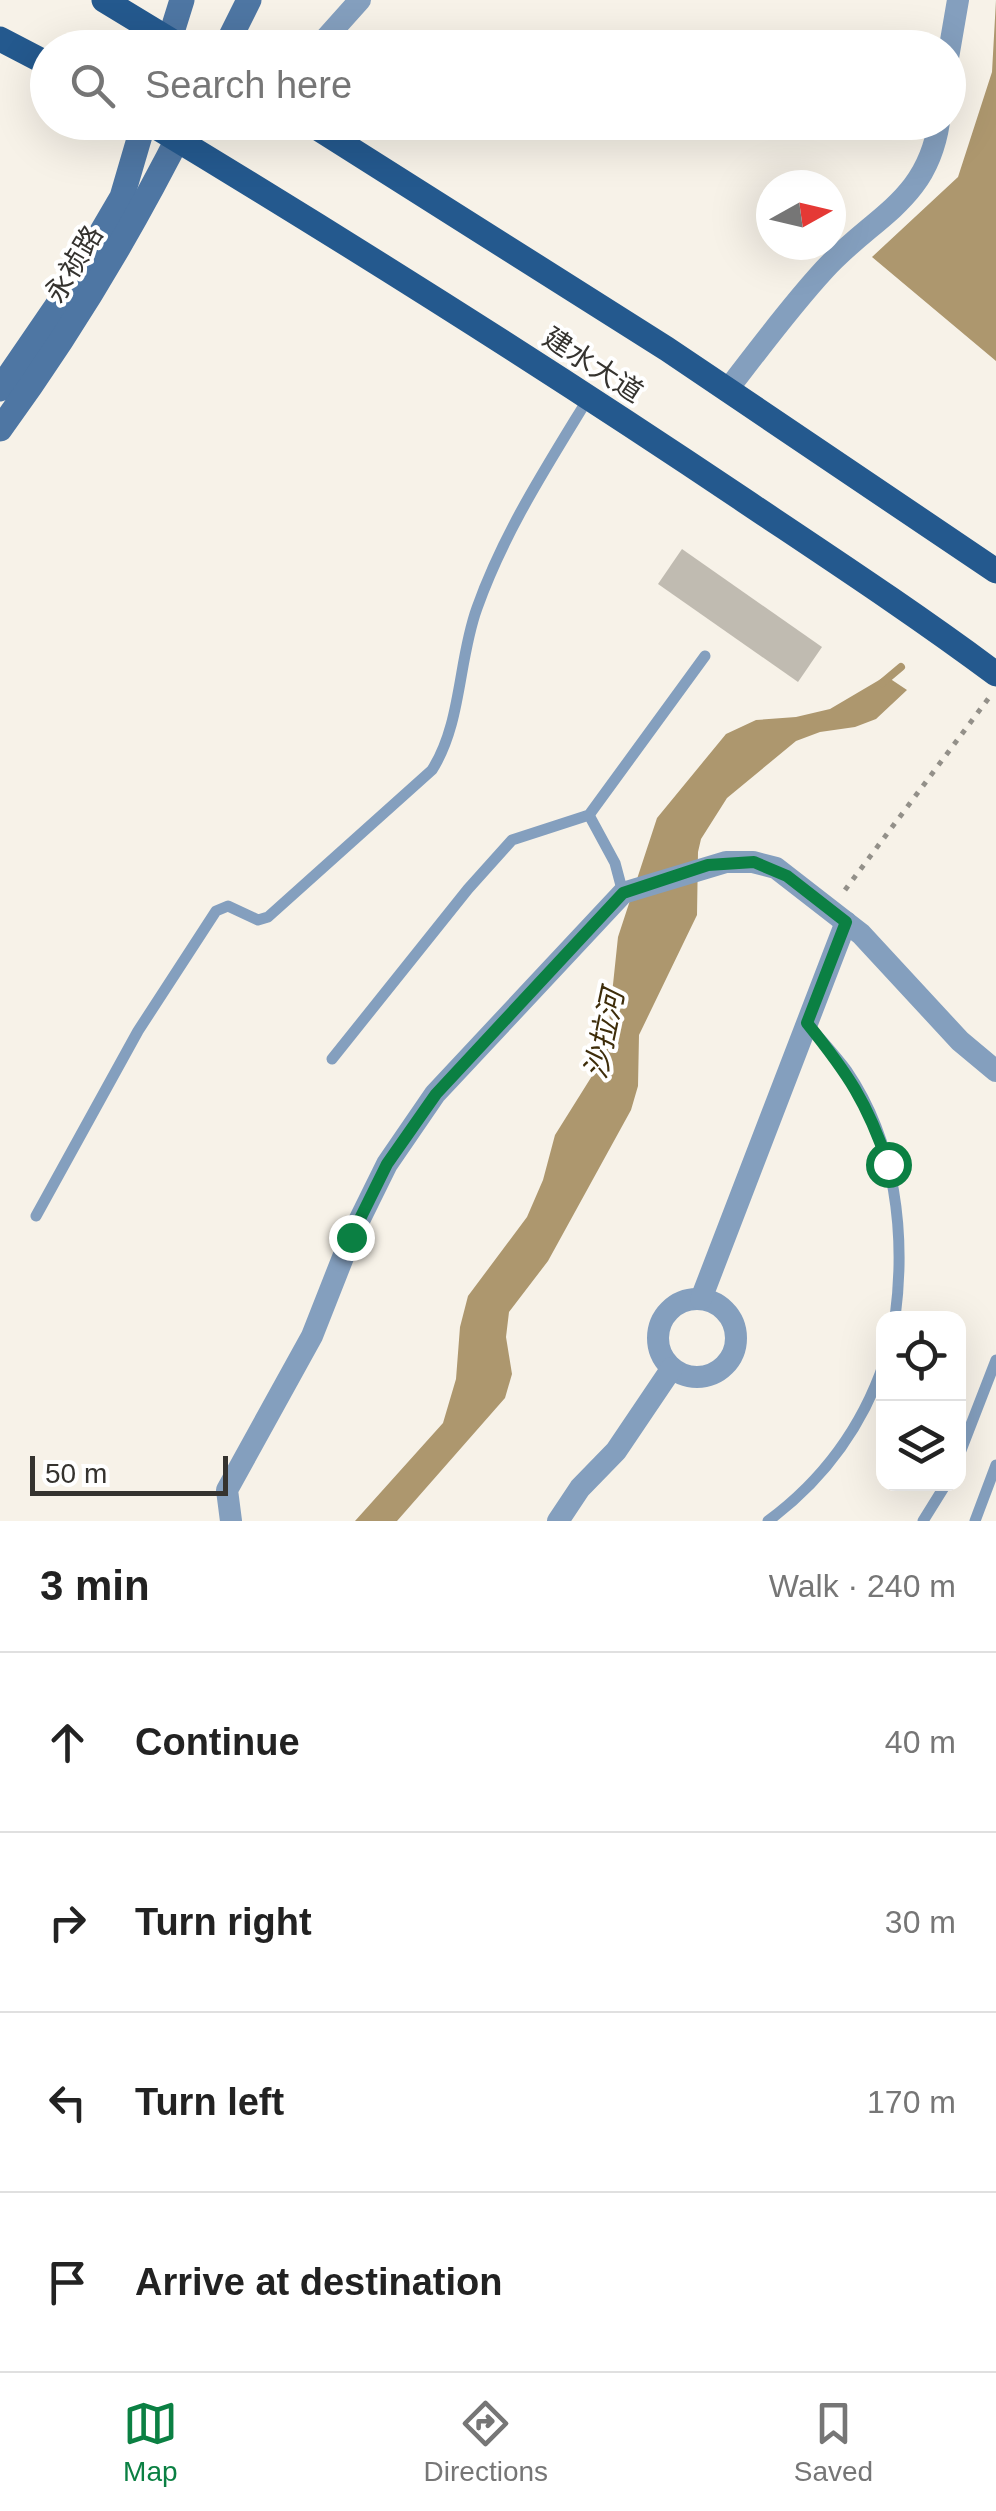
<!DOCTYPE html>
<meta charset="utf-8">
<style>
body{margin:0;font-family:Arial,"Noto Sans SC",sans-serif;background:#f2f2f2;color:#222}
.controls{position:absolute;right:30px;bottom:30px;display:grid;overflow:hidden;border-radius:20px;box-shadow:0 10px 40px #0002}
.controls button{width:90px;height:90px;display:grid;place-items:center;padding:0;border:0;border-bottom:2px solid #e0e0e0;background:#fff;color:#222;font:50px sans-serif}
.compass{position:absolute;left:756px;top:170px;width:90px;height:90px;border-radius:50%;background:#fff;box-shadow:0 10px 40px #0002;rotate:82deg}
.scale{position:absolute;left:30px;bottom:25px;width:198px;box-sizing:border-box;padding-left:10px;border:5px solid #35332f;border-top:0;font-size:28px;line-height:35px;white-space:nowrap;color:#35332f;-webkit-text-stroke:8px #fff;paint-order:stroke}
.stop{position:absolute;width:30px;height:30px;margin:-22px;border:8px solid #0b8043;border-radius:50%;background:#fff}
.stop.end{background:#0b8043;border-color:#fff;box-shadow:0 2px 10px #0008}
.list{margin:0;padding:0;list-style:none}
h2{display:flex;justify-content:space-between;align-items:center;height:130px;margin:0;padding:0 40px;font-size:42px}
h2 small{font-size:32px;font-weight:400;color:#767676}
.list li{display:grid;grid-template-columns:65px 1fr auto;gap:30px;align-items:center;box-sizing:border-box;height:180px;padding:0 40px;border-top:2px solid #e0e0e0}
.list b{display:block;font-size:38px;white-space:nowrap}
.list em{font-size:32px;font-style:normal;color:#767676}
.icon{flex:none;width:55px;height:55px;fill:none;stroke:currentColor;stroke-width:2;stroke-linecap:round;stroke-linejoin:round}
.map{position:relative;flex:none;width:996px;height:1521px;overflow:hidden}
.search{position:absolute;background:#fff;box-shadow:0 10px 40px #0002;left:30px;right:30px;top:30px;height:110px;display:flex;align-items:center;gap:25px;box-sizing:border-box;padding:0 35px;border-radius:55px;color:#767676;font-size:38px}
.sheet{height:850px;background:#fff}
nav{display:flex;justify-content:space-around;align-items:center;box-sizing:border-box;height:140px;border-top:2px solid #e0e0e0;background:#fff;font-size:28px;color:#767676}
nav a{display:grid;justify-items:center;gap:5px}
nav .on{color:#0b8043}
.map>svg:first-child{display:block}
.water{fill:#ad976e}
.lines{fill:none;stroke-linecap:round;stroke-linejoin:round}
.stream{stroke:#ad976e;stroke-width:8}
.building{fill:#c0bbb1}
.path{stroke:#939089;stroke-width:5;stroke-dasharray:5 8;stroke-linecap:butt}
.lane{stroke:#849fbe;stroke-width:11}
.street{stroke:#849fbe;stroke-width:22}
.secondary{stroke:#4e76a3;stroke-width:25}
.primary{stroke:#24598e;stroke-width:25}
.route{stroke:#0b8043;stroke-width:12}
.labels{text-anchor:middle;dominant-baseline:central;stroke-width:8;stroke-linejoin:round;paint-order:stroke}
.street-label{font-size:28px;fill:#35332f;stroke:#fff}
.water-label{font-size:30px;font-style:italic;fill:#3e2d0a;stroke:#fff}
</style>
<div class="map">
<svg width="996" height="1521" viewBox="0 0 996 1521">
<rect width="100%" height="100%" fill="#f7f2e8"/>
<g class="water">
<polygon points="996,0 996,361 872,257 958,177 992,72"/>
<polygon points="886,676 907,690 876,719 855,727 820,732 796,741 727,798 701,839 698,852 697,915 639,1035 638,1086 631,1110 548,1261 509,1312 506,1337 512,1374 505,1398 397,1521 355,1521 443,1423 456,1379 460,1327 468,1296 527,1217 543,1180 555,1135 602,1060 608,1032 618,937 657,818 726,734 756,720 796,717 830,709"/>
</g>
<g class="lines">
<polyline class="stream" points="882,683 901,667"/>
</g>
<polygon class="building" points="682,549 822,647 798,682 658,584"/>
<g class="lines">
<polyline class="path" points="845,890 991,695"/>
<g class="lane">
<polyline points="589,815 615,863 623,893"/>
<path d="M807,1023C820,1039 835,1055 847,1071C896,1143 906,1235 895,1318"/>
<polyline points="332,1059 468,889 512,840 589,815 705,656"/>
<path d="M36,1216L138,1031L216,911L228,906L258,920L268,917L432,770C462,723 458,660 477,608C504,532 547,466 589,397"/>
<polyline points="958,1458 996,1360"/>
<path d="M768,1521C822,1481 862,1427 884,1363"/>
<polyline points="923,1521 946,1484"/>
<polyline points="975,1521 996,1465"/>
</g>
<g class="street">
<polyline points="317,48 360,0"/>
<polyline points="948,58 958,0"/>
<path d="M728,389C759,349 790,307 824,270C873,216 927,202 939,122"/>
<circle cx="697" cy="1338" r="39"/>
<polyline points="701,1299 846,922"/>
<polyline points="231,1521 227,1490 312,1336 351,1237 387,1164 435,1094 623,893 726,862 753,862 776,868 861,934 960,1041 996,1071"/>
<polyline points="558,1521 580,1488 616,1451 672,1368"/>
</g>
<g class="secondary">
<polyline points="167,48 182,0"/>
<polyline points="225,48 249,0"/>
<polyline points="0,389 67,291 122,197 144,122"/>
<path d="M0,429C71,332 132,230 186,122"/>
</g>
<g class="primary">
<polyline points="104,0 183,48"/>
<polyline points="0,39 48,64"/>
<path d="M148,122C350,244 550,370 745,501C830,558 914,613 996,674"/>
<polyline points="308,122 667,349 996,571"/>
</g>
</g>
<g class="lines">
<path class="route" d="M351,1237L387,1164L436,1094L623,893L708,865L754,862L787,876L846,922L807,1023C848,1074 867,1102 888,1164"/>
</g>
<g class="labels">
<g class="street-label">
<text transform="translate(74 264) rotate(-59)">永祯路</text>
<text transform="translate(593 365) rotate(33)">建水大道</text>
</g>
<g class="water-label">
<text transform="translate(604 1034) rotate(-78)">沙拉河</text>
</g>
</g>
</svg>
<div class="controls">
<button><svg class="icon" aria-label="locate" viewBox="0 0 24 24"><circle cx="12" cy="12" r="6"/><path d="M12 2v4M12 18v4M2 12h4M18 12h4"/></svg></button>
<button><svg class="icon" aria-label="layers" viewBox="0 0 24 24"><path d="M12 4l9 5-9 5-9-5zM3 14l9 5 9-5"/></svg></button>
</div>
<svg class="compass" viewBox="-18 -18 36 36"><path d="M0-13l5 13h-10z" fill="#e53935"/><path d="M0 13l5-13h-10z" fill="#767676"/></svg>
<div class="scale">50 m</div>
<div class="stop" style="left:888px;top:1164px"></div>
<div class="stop end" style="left:351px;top:1237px"></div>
<div class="search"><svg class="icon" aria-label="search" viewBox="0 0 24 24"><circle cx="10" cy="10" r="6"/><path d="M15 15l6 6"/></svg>Search here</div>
</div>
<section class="sheet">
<h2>3 min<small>Walk · 240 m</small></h2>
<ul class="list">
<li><svg class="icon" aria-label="ahead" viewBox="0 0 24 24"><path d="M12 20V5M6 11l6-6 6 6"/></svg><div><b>Continue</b></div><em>40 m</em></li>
<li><svg class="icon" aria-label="right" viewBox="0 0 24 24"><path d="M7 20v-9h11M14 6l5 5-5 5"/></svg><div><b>Turn right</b></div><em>30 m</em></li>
<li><svg class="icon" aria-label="left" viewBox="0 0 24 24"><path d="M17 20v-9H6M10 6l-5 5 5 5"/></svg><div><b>Turn left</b></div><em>170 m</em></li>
<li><svg class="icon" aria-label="arrive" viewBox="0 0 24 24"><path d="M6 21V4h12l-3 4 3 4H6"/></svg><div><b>Arrive at destination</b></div></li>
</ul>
</section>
<nav>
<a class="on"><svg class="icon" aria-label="map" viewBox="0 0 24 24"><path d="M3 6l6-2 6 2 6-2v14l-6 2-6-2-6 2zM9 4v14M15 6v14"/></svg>Map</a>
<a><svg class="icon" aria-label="directions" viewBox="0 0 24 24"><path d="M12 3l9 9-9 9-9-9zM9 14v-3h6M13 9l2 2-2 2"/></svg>Directions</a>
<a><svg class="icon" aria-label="saved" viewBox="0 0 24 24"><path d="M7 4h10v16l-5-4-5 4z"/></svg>Saved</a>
</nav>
